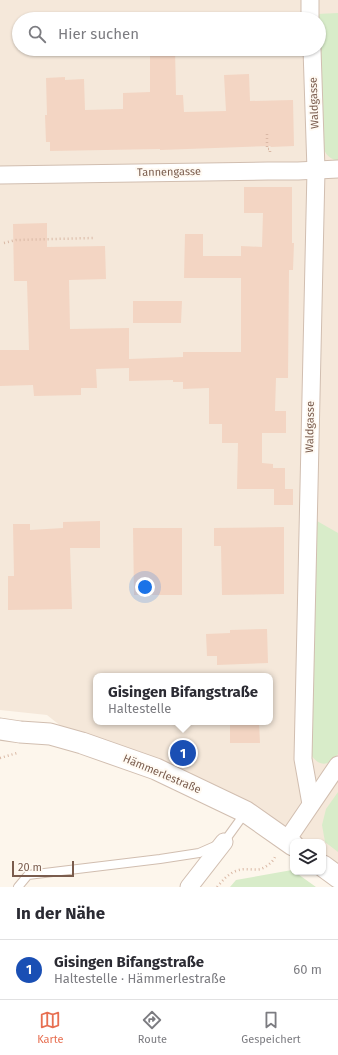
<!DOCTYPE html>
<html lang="de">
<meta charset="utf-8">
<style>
body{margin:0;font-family:"Fira Sans",sans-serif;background:#f7f7f7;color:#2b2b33}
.controls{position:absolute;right:12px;bottom:12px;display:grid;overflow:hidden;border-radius:8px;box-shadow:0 1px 3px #0004}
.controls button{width:36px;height:36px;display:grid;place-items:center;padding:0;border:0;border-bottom:1px solid #e1e1e2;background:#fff;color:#2b2b33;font:20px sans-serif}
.scale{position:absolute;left:12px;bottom:10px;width:62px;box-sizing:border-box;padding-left:4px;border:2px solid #7a5c4d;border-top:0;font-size:11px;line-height:14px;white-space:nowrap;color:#7a5c4d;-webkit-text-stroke:3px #fffaf3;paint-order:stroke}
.you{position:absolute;left:145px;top:587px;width:14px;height:14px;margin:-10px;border:3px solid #fff;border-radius:50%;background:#1a73e8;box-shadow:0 0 0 6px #1a73e833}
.badge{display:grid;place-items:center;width:26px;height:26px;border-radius:50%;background:#e76f51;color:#fff;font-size:13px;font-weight:700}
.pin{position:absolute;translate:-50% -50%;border:2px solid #fff;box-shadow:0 1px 4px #0006}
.popup{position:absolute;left:93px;top:673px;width:180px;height:52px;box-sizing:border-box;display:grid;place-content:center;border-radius:8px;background:#fff;filter:drop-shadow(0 1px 3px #0005);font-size:13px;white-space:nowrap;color:#7c7c81}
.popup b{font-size:15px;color:#2b2b33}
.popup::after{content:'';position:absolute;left:50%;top:100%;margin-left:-8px;border:8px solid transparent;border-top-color:#fff}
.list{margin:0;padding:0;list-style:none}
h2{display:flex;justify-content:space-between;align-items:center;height:52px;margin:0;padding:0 16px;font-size:17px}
h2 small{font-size:13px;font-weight:400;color:#7c7c81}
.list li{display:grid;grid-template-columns:26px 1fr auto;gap:12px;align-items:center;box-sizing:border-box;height:60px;padding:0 16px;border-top:1px solid #e1e1e2}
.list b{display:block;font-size:15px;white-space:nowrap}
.list p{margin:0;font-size:13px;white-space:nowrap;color:#7c7c81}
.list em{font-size:13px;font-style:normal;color:#7c7c81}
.icon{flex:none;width:22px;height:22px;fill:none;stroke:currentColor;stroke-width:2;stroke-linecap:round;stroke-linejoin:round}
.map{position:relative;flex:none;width:338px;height:887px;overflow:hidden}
.search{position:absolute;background:#fff;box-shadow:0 1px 3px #0004;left:12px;right:12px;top:12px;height:44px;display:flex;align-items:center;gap:10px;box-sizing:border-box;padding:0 14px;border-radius:22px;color:#7c7c81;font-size:15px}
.sheet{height:112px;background:#fff}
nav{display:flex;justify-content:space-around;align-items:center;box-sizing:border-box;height:56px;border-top:1px solid #e1e1e2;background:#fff;font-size:11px;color:#7c7c81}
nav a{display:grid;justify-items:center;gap:2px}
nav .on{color:#e76f51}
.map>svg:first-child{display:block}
.residential{fill:#f5e8da;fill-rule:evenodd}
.green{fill:#d8ecc9}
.building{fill:#f3d5c3}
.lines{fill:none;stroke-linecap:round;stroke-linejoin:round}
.service-casing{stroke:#d1beb0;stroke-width:10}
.minor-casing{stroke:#d1beb0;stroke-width:19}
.tertiary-casing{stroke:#d1beb0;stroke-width:23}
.path{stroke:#d9b8a5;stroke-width:2.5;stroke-dasharray:1 3;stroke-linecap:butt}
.service{stroke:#fff;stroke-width:8}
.minor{stroke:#fff;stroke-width:17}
.tertiary{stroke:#fff;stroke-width:21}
.labels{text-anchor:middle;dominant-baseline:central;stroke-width:4;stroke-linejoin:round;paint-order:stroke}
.street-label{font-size:11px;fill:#7a5c4d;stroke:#fffaf3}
</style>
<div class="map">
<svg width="338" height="887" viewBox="0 0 338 887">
<rect width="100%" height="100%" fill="#fdf6ec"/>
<path class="residential" d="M0,0H338V879L323,868V842H293L82,743L47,715L0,710ZM19,19H319V49H19ZM96,676H270V722H96Z"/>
<g class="green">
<path d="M338,13V161C326,157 325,153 321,141L319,19H317V14Z"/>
<path d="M317,521L338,533V754C329,767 318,767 310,753Z"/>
<polygon points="338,792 338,852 325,842 322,825 326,809"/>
<polygon points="292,870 293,872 295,872 316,887 230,887 236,880"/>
</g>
<g class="building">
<polygon points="150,49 175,49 176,95 183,95 184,112 226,111 224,75 249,74 250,101 293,100 294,146 271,147 270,146 160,150 160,149 50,151 50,142 46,142 45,115 47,115 46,78 65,77 65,80 84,79 85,110 123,109 123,93 150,92"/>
<polygon points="244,187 292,187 292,243 294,243 293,270 289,270 288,378 276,378 275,411 286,411 286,433 262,433 262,463 273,464 273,468 285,468 285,489 293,489 293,505 274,505 274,489 237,489 238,443 222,443 222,424 209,424 209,388 183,389 183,382 173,382 173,380 129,381 129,359 183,357 183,352 241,352 241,278 184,278 185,234 203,234 203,256 241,256 241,246 262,247 263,213 244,213"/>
<polygon points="47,223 47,247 105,246 106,279 69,280 70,329 129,328 129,368 96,369 97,388 81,388 81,395 34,396 33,385 0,386 0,350 29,350 27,281 14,281 13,224"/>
<polygon points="133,301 182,301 181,323 133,323"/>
<polygon points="100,521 100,548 70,548 72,609 8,610 8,576 14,576 13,524 30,524 30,530 63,528 63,522"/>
<polygon points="284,527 284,594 222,595 221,546 214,546 214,528"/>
<polygon points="133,528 182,528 182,595 134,595"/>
<polygon points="267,629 268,663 217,665 217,656 207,656 206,634 230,633 230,630"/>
<polygon points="230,722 259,722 260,743 230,743"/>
</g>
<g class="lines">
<defs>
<polyline id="service" points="18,887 28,875 160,859 199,853 224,842 245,813"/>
<g id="minor">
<polyline points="310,0 310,19"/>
<polyline points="0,175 268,171 298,171 338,169"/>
<polyline points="311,804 303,759 316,170 312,49"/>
<polyline points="287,840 338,765"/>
<polyline points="189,887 224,842"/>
</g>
<g id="tertiary">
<polyline points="0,729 20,732 50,734 82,743 156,769 246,812 293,845"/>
<polyline points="323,866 338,877"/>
</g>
</defs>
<use href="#service" class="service-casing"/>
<use href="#minor" class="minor-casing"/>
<use href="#tertiary" class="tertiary-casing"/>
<g class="path">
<polyline points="267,134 267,149 270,149 270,152"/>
<polyline points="4,243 16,240 93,238"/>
<polyline points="0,758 17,753"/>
<path d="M217,887C223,880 228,874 236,871C245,867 253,871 261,869C266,867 273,862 275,857"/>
</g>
<use href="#service" class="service"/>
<use href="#minor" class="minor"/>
<use href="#tertiary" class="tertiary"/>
</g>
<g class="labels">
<g class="street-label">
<text transform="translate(314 103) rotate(-92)">Waldgasse</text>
<text transform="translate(169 172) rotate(-1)">Tannengasse</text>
<text transform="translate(310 427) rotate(-89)">Waldgasse</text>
<text transform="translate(162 774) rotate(23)">Hämmerlestraße</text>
</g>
</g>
</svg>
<div class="controls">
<button><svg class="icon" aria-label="layers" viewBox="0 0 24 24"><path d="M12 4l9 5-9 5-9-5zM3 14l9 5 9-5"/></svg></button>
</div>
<div class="scale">20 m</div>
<div class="you"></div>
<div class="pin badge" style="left:183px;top:753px;background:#1a4fb4">1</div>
<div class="popup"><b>Gisingen Bifangstraße</b>Haltestelle</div>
<div class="search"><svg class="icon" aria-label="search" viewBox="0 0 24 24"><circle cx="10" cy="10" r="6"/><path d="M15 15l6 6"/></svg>Hier suchen</div>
</div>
<section class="sheet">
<h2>In der Nähe<small></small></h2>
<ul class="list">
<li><span class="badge" style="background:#1a4fb4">1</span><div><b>Gisingen Bifangstraße</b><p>Haltestelle · Hämmerlestraße</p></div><em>60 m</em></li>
</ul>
</section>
<nav>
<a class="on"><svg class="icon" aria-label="map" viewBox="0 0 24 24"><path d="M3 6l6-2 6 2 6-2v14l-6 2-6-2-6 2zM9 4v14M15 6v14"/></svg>Karte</a>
<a><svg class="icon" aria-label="directions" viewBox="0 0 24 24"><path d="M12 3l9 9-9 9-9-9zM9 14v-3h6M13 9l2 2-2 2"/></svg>Route</a>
<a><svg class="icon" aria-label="saved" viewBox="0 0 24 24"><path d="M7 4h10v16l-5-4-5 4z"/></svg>Gespeichert</a>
</nav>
